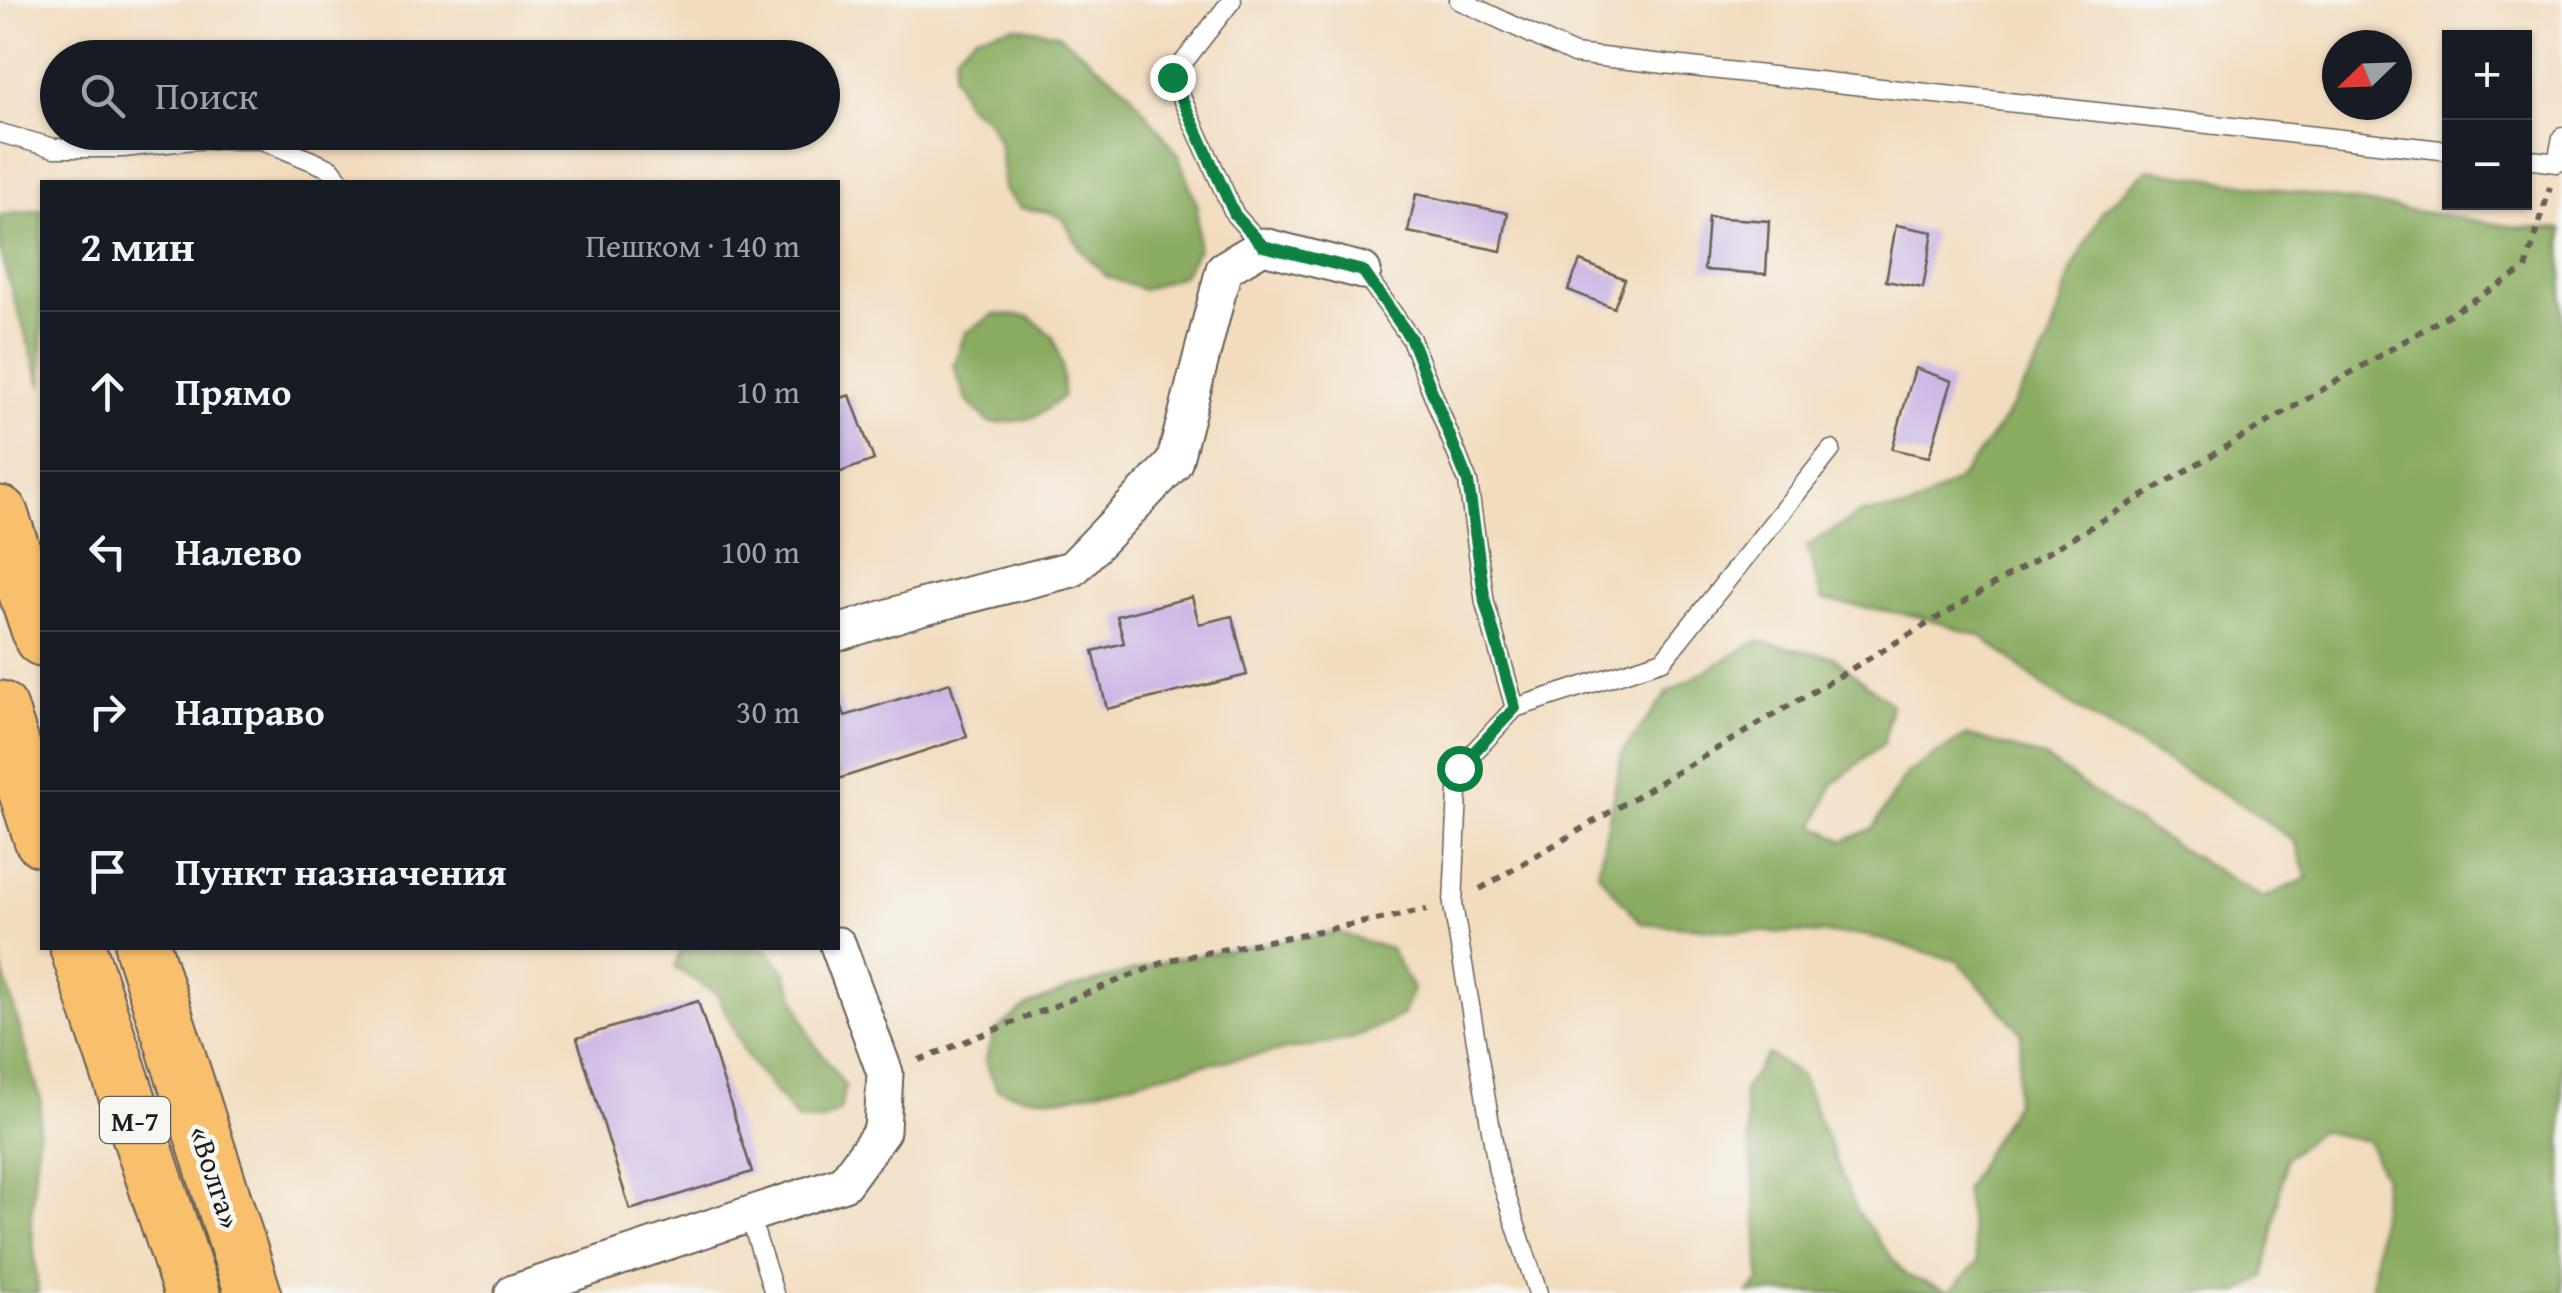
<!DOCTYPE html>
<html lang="ru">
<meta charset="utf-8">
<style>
body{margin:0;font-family:"Gentium Book Plus",serif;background:#242831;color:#f1f3f6}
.controls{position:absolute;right:30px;top:30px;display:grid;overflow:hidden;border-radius:0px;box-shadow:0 2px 8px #0004}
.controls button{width:90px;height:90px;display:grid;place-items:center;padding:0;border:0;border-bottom:2px solid #363941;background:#171b24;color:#f1f3f6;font:50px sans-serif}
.compass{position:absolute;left:2322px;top:30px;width:90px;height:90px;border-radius:50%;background:#171b24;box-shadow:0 2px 8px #0004;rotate:247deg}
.stop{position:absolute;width:30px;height:30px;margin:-22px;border:8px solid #0b8043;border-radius:50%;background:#fff}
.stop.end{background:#0b8043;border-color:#fff;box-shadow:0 2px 10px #0008}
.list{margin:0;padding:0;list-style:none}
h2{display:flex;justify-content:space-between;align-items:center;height:130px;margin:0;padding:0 40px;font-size:42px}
h2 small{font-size:32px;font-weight:400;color:#9ea1a6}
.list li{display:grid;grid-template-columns:65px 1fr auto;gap:30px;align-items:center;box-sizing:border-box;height:160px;padding:0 40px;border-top:2px solid #363941}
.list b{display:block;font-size:38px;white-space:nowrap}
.list em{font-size:32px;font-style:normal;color:#9ea1a6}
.icon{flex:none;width:55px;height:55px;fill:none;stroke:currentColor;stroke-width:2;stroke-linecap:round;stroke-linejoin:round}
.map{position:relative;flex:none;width:2562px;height:1293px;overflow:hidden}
.search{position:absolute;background:#171b24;box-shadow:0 2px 8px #0004;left:40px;top:40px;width:800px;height:110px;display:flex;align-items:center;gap:25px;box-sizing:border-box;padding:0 35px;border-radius:55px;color:#9ea1a6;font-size:38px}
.panel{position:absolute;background:#171b24;box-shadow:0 2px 8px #0004;left:40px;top:180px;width:800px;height:770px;border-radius:0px}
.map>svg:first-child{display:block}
.forest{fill:#8aac60;stroke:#53643e;stroke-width:2.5}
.building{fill:#cab5e4}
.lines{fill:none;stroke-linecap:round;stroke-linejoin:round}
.lane-casing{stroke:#675f55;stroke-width:21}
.street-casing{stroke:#675f55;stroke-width:39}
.highway-casing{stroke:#675f55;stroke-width:59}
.path{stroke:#675f55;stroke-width:6;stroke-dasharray:8 8;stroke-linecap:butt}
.lane{stroke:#fff;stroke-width:18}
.street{stroke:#fff;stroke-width:35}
.highway{stroke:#f8bf6c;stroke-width:55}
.route{stroke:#0b8043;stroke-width:12}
.labels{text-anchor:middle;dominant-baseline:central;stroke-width:9;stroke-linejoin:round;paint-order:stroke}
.shield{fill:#f6f6f2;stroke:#5d5d5c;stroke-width:2.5}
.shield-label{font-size:28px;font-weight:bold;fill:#1c1c1c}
.street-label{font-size:30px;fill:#1c1c1c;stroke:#f6f6f2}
</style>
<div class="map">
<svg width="2562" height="1293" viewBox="0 0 2562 1293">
<rect width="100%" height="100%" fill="#f6f6f2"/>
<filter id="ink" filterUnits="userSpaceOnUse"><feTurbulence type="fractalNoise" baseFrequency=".01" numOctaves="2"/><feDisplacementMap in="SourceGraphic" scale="20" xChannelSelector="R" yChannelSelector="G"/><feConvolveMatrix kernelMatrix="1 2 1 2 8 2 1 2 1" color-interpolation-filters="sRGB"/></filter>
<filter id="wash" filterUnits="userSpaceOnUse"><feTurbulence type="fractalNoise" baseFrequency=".0048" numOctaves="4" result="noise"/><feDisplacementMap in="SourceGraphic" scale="40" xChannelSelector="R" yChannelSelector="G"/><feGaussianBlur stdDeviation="2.25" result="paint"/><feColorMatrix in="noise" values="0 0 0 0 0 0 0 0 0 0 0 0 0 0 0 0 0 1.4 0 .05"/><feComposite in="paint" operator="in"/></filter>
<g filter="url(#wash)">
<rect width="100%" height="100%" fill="#f2dcbe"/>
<g class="forest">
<polygon points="1015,26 1057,33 1128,90 1178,154 1197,206 1198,249 1183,275 1143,290 1106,276 1080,249 1064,220 1049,212 1020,208 1004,190 1000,146 989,121 967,105 953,75 956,53 976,35"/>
<polygon points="2148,169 2516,227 2562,229 2562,1293 2371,1293 2384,1178 2368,1141 2319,1131 2286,1158 2264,1277 2239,1293 1748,1293 1760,1281 1756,1197 1743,1090 1768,1054 1801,1076 1856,1210 1905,1275 1949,1292 1977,1263 1964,1190 2015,1102 2022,1033 1958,961 1865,935 1738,931 1641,923 1598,873 1622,753 1667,693 1757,641 1834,657 1891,704 1884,743 1833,784 1815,825 1844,841 1873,828 1906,774 1966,735 2043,757 2132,820 2263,898 2308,878 2295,842 2245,806 2110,729 2050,691 1981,636 1917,616 1822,600 1807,546 1861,513 1910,509 1958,480 2002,423 2048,345 2071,272 2103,210"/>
<polygon points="42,210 42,387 0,253 0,215"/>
<path d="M995,314L1030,317L1053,337L1062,365L1063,396C1035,421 1027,421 990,423L967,401L954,366L965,333Z"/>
<polygon points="1336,932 1390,949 1413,989 1402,1016 1351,1039 1200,1065 1064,1098 1023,1096 997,1089 985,1061 994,1032 1027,1006 1067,990 1170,960"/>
<polygon points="681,948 765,948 785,971 811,1039 845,1086 840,1111 820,1121 798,1120 747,1057 717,994 675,968"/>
<polygon points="0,961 41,1100 31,1218 38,1293 0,1293"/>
</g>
<g id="blocks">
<g class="building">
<polygon points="1416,194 1508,213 1501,251 1408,232"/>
<polygon points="1708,217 1769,221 1766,274 1704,270"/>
<polygon points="1896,225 1933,232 1923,288 1886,281"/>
<polygon points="1580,261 1625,279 1614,308 1568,290"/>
<polygon points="1915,368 1952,381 1929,457 1892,449"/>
<polygon points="850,395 874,460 838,473 838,399"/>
<polygon points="1192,597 1199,624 1232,616 1247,675 1107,709 1093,651 1124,643 1117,616"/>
<polygon points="950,683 967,737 838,779 838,695 845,716"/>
<polygon points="698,1001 752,1172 630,1210 577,1038"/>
</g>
</g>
</g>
<g filter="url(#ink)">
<use href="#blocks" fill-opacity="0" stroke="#675f55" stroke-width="2.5"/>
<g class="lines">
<defs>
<g id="lane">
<polyline points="1232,0 1172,77 1235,215 1263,246"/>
<polyline points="1459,0 1574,54 2450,151"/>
<polyline points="0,133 54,148 123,148 193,140 262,140 331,169 341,182"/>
<polyline points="2524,159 2557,163 2562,137"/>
<polyline points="1363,271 1411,339 1468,482 1485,603 1515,708"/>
<polyline points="749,1214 774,1293"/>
<polyline points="1538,1293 1498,1171 1453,905 1459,768 1515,708 1663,660 1831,450"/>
</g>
<g id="street">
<polyline points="838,633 921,607 1072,569 1174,463 1224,269 1263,246 1363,271"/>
<polyline points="513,1293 844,1183 882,1131 885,1073 838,945"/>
</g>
<g id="highway">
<polyline points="0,514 42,638"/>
<polyline points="0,709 42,839"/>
<polyline points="78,948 192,1293"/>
<polyline points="143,948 253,1293"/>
</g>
</defs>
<use href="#lane" class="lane-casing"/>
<use href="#street" class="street-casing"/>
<use href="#highway" class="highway-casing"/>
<g class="path">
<polyline points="1480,889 2526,269 2550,187"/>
<polyline points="919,1060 1170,960 1427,910"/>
</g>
<use href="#lane" class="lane"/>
<use href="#street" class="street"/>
<use href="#highway" class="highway"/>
</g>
</g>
<g class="lines" filter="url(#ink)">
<polyline class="route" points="1172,77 1235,215 1263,246 1363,271 1411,339 1468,482 1485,602 1515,708 1459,768"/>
</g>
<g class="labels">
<rect class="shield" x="100" y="1097" width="70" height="46" rx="8"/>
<g class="shield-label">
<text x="135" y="1120">М-7</text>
</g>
<g class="street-label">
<text transform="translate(216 1177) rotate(72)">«Волга»</text>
</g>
</g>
</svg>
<div class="controls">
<button>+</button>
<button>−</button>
</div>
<svg class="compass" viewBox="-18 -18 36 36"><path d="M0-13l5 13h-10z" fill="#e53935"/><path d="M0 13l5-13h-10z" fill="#9ea1a6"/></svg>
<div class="stop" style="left:1459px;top:768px"></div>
<div class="stop end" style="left:1172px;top:77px"></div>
<div class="search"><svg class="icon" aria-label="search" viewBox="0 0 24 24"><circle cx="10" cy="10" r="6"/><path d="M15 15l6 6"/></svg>Поиск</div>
<section class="panel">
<h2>2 мин<small>Пешком · 140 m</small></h2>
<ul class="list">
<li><svg class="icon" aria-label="ahead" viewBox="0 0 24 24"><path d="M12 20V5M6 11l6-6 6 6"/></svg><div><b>Прямо</b></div><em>10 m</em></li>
<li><svg class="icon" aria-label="left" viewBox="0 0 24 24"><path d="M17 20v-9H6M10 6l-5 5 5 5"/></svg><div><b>Налево</b></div><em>100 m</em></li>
<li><svg class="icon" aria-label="right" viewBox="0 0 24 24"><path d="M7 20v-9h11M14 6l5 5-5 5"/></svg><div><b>Направо</b></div><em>30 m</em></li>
<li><svg class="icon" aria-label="arrive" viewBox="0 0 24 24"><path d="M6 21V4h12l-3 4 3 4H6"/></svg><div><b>Пункт назначения</b></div></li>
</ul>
</section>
</div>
